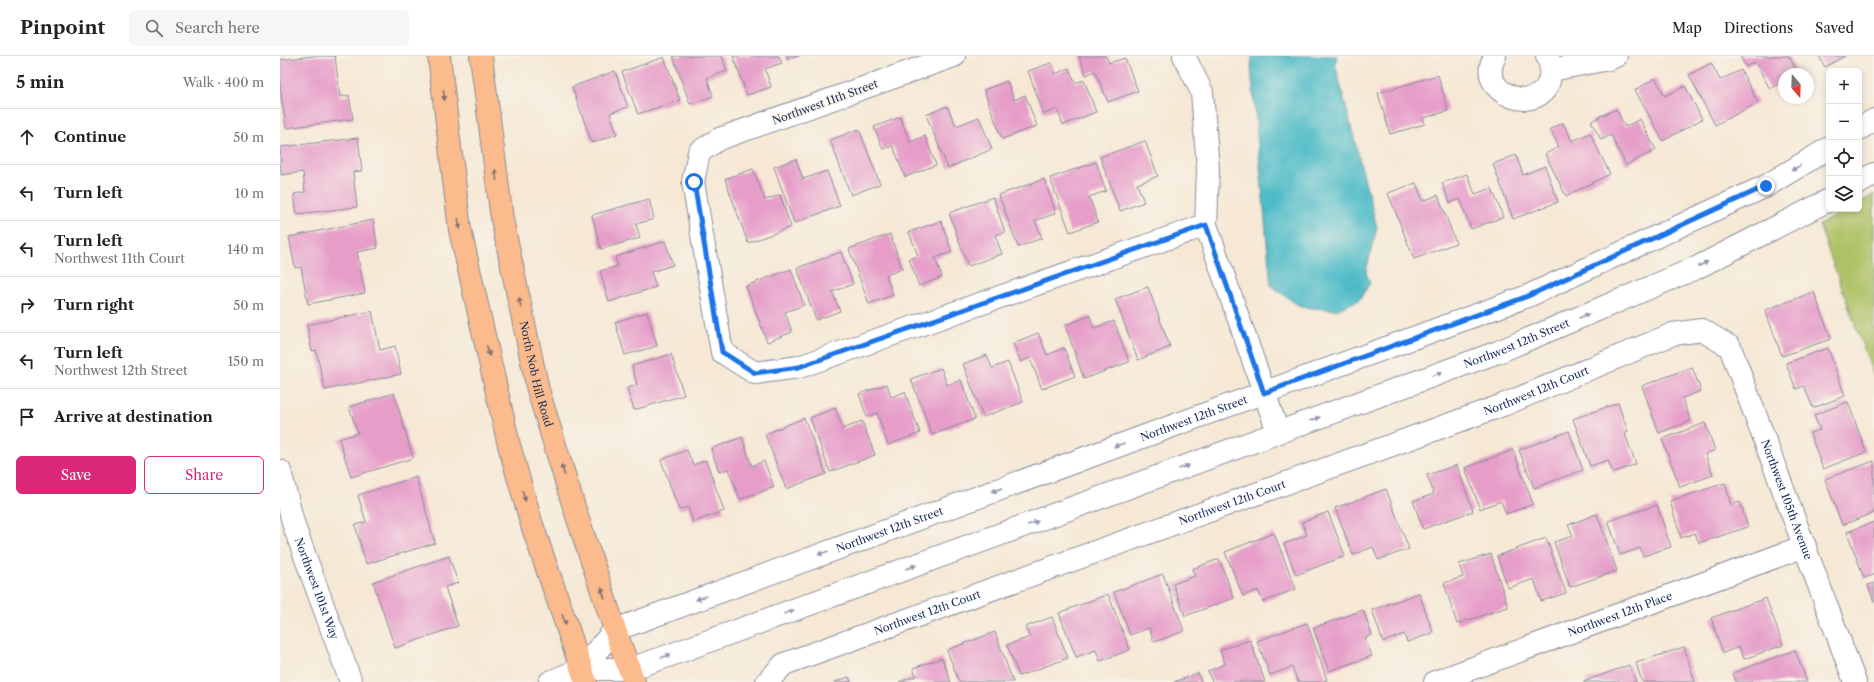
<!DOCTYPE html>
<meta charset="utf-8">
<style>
body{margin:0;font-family:"Libre Caslon Text",serif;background:#f6f6f6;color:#222}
.controls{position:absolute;right:12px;top:12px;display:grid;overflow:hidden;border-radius:6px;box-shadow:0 2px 6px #0003}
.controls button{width:36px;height:36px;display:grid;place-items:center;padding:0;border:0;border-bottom:1px solid #e0e0e0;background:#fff;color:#222;font:20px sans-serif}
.compass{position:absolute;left:1498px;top:12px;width:36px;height:36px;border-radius:50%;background:#fff;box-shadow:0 2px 6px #0003;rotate:161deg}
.stop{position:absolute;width:12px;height:12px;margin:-9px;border:3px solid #1a73e8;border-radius:50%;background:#fff}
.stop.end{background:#1a73e8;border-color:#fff;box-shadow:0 1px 4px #0008}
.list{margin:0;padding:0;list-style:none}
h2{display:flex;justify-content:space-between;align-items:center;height:52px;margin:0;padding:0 16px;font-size:17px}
h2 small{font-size:13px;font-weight:400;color:#767676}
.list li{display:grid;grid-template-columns:26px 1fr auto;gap:12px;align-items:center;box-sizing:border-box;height:56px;padding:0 16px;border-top:1px solid #e0e0e0}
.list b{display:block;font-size:15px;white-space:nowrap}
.list p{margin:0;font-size:13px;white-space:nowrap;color:#767676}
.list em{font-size:13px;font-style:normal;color:#767676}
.actions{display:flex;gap:8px;padding:12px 16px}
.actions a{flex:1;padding:9px 0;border:1px solid #db2777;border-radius:6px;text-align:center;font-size:14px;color:#db2777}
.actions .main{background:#db2777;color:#fff}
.icon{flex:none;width:22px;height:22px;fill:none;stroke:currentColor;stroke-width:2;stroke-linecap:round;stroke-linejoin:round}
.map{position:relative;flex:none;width:1594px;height:626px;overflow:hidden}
header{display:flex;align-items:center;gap:24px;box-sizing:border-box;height:56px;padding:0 20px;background:#fff;border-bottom:1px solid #e0e0e0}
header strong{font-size:19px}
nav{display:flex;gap:22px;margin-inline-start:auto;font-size:14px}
.search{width:280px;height:36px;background:#f6f6f6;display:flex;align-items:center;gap:10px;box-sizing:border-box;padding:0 14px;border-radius:6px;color:#767676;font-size:15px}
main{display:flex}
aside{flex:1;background:#fff}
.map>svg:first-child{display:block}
.green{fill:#adc165;stroke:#647862}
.water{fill:#4ebbc7;stroke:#347592}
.building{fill:#e69ec9}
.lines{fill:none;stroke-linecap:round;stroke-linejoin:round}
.minor-casing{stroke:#888c9a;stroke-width:24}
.major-casing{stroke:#888c9a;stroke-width:24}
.minor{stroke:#fff;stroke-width:22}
.major{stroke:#fbbb8c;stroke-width:22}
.oneway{fill:#806e73}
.oneway2{fill:#8d97ae}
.route{stroke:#1a73e8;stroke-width:5}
.labels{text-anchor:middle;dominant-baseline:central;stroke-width:3;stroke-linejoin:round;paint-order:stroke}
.street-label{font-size:11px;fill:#1b2f5e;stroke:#f7f3e8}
</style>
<header>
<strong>Pinpoint</strong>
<div class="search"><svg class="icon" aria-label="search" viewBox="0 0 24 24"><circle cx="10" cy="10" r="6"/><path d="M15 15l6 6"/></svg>Search here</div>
<nav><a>Map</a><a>Directions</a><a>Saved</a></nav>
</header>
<main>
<aside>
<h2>5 min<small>Walk · 400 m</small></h2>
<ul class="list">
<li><svg class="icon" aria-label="ahead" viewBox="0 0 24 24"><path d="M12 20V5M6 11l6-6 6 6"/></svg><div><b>Continue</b></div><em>50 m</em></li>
<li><svg class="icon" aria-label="left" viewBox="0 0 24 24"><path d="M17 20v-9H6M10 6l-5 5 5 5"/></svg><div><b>Turn left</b></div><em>10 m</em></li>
<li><svg class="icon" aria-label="left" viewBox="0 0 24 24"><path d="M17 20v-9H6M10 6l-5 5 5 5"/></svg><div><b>Turn left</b><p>Northwest 11th Court</p></div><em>140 m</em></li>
<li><svg class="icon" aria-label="right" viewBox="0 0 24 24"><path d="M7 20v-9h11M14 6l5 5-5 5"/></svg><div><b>Turn right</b></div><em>50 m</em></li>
<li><svg class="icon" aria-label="left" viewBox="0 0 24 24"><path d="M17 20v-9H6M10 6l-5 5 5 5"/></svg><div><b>Turn left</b><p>Northwest 12th Street</p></div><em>150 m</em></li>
<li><svg class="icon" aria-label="arrive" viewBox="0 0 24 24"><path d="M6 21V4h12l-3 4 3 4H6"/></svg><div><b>Arrive at destination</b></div></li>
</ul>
<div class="actions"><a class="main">Save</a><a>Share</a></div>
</aside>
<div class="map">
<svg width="1594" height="626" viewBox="0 0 1594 626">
<rect width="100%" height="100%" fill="#f7f3e8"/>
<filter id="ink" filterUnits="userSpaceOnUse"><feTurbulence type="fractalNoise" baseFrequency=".025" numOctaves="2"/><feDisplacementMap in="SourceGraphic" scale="8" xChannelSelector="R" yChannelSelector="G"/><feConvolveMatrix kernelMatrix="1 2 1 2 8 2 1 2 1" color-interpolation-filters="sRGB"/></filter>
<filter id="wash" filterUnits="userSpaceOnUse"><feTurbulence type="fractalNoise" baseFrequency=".012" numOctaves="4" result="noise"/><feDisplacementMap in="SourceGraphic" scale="16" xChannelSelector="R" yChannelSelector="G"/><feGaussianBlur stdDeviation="0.9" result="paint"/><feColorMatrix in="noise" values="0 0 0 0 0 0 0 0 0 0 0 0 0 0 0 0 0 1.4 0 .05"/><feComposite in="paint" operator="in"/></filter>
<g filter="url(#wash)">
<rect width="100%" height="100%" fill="#f6e8d5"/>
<polygon class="green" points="1594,138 1594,321 1539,169 1567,153 1579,153 1579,147"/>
<polygon class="water" points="972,0 1057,0 1055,8 1097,171 1086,216 1090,227 1079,244 1056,254 1021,251 991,230 971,12"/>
<g id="blocks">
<g class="building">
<polygon points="33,0 55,0 60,41 69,39 73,63 6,72 0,31 0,4"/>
<polygon points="393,0 442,0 447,15 427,22 433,40 410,48"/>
<polygon points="453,0 499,0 502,7 485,13 491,31 467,39"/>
<polygon points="506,0 519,0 507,4"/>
<polygon points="799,0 826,0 829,7 845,2 858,35 828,46 815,15 806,19"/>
<polygon points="1460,0 1509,0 1518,18 1504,18 1504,25 1490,33 1475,6 1466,11"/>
<polygon points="1539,0 1565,0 1545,11"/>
<polygon points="384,1 400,44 358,58 342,16"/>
<polygon points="771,7 775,18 789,12 795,27 804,24 816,56 783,69 777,53 764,58 748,15"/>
<polygon points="1431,7 1440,24 1461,14 1478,47 1435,69 1409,19"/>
<polygon points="335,15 348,51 330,57 337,78 312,87 292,31"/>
<polygon points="1158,19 1168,55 1143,62 1145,68 1110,78 1098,37"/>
<polygon points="1375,22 1385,40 1405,30 1422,63 1383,85 1355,34"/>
<polygon points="727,25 734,44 745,39 757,70 722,83 704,34"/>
<polygon points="667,50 676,70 699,61 712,93 668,112 646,59"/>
<polygon points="1336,53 1345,71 1360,63 1376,94 1346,109 1331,79 1321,84 1311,65"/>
<polygon points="620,61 630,86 645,80 656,109 625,121 613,90 603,93 594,71"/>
<polygon points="1283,67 1292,85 1310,77 1330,118 1286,140 1265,98 1279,91 1270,73"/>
<polygon points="579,73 600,128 571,139 550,84"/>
<polygon points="78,82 82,115 73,116 77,151 17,158 14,138 25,136 23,116 1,119 0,91"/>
<polygon points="865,85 878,120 857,128 864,146 840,155 820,101"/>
<polygon points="1236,99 1243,119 1265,110 1278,146 1233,163 1213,108"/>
<polygon points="516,103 523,123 547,115 560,150 514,167 494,111"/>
<polygon points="816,106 826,135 809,141 818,166 790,176 770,122"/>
<polygon points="473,113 485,144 500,139 511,171 468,187 445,123"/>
<polygon points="1187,118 1195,138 1212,132 1223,161 1191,173 1180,143 1170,147 1162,127"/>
<polygon points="764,123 776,157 755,165 762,182 738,191 719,139"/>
<polygon points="1136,127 1143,145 1158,139 1176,187 1134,203 1108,137"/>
<polygon points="713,141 725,176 715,179 722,198 688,210 669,157"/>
<polygon points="369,143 374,163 356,168 360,182 321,193 312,159"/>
<polygon points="93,164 98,192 77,196 85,237 28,248 21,211 15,212 9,181"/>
<polygon points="661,165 672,196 655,202 662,221 639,230 629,203 638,200 629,176"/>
<polygon points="610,178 622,213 606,219 613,239 589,248 569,193"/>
<polygon points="385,185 393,209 371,216 376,231 329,246 320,215 338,210 335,201"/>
<polygon points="561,196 573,228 552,236 560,255 536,264 517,212"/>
<polygon points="511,213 524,249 505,256 512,276 487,286 466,230"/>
<polygon points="868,231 890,291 858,304 835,243"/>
<polygon points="1534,236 1551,283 1502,300 1485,254"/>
<polygon points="92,255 100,294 115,290 121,318 45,334 36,294 32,295 27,269"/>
<polygon points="367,256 377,290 345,299 335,266"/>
<polygon points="810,260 814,272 834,265 849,306 804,323 785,269"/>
<polygon points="758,277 767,299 784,292 795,320 762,333 750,302 741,306 733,287"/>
<polygon points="1548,292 1565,340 1533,352 1524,330 1516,333 1506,307"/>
<polygon points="391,298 404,339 354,354 347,332 357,329 352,310"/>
<polygon points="707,299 712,312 728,306 743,346 703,361 683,308"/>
<polygon points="1412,311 1421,335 1402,342 1411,365 1379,377 1362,330"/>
<polygon points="661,312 667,329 681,324 695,363 652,379 631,323"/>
<polygon points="607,328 611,341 625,336 640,377 608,389 597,357 587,361 579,338"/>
<polygon points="114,337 133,402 71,421 59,383 78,377 69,351"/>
<polygon points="1568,346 1586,396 1543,413 1530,377 1540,374 1534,359"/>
<polygon points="1338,347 1348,376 1345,378 1356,408 1333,417 1328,404 1310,410 1293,363"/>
<polygon points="555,352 563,373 582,365 595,399 550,416 530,362"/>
<polygon points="524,362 546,418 506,433 485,378"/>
<polygon points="1425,367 1435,394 1425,398 1433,419 1400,431 1382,383"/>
<polygon points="1289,375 1303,414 1254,432 1239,394"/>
<polygon points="462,381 472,410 484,405 494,431 460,443 448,413 439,416 431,393"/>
<polygon points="407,394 413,409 426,404 444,455 413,466 408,451 399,454 381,404"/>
<polygon points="1233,394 1253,448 1226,458 1221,445 1200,453 1185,412"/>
<polygon points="1594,405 1594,457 1562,469 1545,423"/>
<polygon points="1177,409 1193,455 1143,473 1133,445 1154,438 1147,419"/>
<polygon points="136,421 155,487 86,508 75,469 86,466 78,439"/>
<polygon points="1445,427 1451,449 1460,446 1468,471 1419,487 1415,477 1401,482 1390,445"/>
<polygon points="1106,433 1129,493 1098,504 1093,491 1073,499 1055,452"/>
<polygon points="1377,449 1391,491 1363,500 1360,492 1340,499 1328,465"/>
<polygon points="1048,456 1065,500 1016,519 1004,488 1027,479 1022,466"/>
<polygon points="1317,458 1337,515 1290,531 1274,486 1293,480 1288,469"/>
<polygon points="1594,466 1594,519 1584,522 1567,476"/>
<polygon points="994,477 1016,533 983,546 978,534 963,540 945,496"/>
<polygon points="1266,482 1286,537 1261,545 1254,523 1228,532 1217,500"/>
<polygon points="1211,498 1228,551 1177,568 1164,527 1183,521 1179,508"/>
<polygon points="169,500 178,527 165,531 178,570 115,592 93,526"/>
<polygon points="939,503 954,542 905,560 893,528 915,520 912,513"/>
<polygon points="883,518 904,575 874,586 869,572 850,579 834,536"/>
<polygon points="1594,527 1594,546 1588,529"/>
<polygon points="1139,537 1153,577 1127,586 1124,578 1103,586 1092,554"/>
<polygon points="828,538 850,594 820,605 816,594 796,601 779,557"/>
<polygon points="1486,542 1503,589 1464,603 1459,591 1443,597 1431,562"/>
<polygon points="1083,554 1092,579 1085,582 1092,600 1049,615 1033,572"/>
<polygon points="772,561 788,602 739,620 727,589 750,581 745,571"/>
<polygon points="1027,567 1047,624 1041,626 1018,626 1012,611 990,619 977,585"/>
<polygon points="715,576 733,626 679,626 667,594"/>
<polygon points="970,584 985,626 932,626 928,615 945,608 940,594"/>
<polygon points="1404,591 1415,626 1362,626 1356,607"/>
<polygon points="1515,594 1527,626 1456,626 1453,617"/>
<polygon points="662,602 671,626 619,626 636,620 633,612"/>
<polygon points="1349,609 1356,626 1303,626"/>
<polygon points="918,617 921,626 894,626"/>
<polygon points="569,621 571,626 555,626"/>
</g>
</g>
</g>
<g filter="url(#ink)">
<use href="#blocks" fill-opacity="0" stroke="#888c9a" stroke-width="1"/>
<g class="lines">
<defs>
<g id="minor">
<polyline points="674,0 439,83 419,96 413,126 442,296 475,317 519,311 926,169"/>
<polyline points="904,0 922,36 928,113 926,169 998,376"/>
<path d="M1215,0C1193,38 1262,63 1270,21C1271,14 1271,6 1267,0"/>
<polyline points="1271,14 1329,3 1336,0"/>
<polyline points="1579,73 1594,64"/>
<polyline points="1579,127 1594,118"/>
<path id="s1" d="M0,415L14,470L71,626"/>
<path id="s2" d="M301,613L335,574L1248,240L1486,130L1549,92"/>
<path id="s3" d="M270,626L301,613H350L385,601L1218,296L1416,212L1549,144"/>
<path id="s4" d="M487,626L504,608L1223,349L1393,278L1422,274L1450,291L1575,626"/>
<path id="s5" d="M1155,626L1525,490"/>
</g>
<g id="major">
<polyline points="159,0 180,174 229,389 252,469 306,626"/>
<path id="s6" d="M201,0L222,163L258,334L294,451L335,574L354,626"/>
</g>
</defs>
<use href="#minor" class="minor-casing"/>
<use href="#major" class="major-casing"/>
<use href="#minor" class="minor"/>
<use href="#major" class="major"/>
</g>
<defs><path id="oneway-solid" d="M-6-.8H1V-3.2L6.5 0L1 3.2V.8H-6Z"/></defs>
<g class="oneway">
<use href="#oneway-solid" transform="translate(164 39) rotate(83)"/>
<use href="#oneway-solid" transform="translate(216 119) rotate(-97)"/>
<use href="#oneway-solid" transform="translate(179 168) rotate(83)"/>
<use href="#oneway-solid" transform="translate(240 247) rotate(-102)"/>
<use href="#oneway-solid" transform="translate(208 295) rotate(77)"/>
<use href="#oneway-solid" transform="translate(283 414) rotate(-107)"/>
<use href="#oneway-solid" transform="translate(244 440) rotate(74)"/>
<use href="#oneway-solid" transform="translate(323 537) rotate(-108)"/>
<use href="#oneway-solid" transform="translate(284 564) rotate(71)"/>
</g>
<g class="oneway2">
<use href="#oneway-solid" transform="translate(1516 112) rotate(149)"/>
<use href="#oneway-solid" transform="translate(1423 208) rotate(-27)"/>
<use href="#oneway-solid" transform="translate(1304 260) rotate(-23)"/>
<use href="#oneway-solid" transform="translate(1157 318) rotate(-20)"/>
<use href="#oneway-solid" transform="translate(1035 363) rotate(-20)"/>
<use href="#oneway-solid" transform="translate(839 389) rotate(160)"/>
<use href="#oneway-solid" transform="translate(904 411) rotate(-20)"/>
<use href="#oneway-solid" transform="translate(717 434) rotate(160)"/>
<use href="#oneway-solid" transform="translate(753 467) rotate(-20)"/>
<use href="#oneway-solid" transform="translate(543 497) rotate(160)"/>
<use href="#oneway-solid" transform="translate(631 511) rotate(-20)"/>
<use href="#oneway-solid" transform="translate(421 542) rotate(160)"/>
<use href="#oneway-solid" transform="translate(509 556) rotate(-20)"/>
<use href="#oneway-solid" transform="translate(386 600) rotate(-20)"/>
</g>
</g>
<g class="lines" filter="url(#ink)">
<polyline class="route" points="414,126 442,296 475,317 519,311 926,169 984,337 1248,240 1486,130"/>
</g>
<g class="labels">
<g class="street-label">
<text transform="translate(545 46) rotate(-20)">Northwest 11th Street</text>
<text stroke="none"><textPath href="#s3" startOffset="1027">Northwest 12th Street</textPath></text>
<text stroke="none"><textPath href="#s6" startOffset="323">North Nob Hill Road</textPath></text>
<text stroke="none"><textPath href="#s4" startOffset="825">Northwest 12th Court</textPath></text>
<text stroke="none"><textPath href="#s2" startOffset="668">Northwest 12th Street</textPath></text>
<text stroke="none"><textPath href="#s4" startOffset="1198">Northwest 105th Avenue</textPath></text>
<text stroke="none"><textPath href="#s4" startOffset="501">Northwest 12th Court</textPath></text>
<text stroke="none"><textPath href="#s2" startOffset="344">Northwest 12th Street</textPath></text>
<text stroke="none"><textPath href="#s1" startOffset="123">Northwest 101st Way</textPath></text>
<text stroke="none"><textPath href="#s4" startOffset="177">Northwest 12th Court</textPath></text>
<text stroke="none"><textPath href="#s5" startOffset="197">Northwest 12th Place</textPath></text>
</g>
</g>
</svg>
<div class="controls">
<button>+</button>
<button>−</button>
<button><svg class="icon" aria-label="locate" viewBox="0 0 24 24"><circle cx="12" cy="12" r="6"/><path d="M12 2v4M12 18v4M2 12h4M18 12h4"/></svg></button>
<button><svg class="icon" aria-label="layers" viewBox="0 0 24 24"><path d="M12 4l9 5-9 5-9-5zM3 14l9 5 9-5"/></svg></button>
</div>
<svg class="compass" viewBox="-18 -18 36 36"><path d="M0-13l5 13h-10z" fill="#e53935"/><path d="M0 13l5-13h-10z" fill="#767676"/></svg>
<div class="stop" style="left:414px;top:126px"></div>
<div class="stop end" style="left:1486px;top:130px"></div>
</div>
</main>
